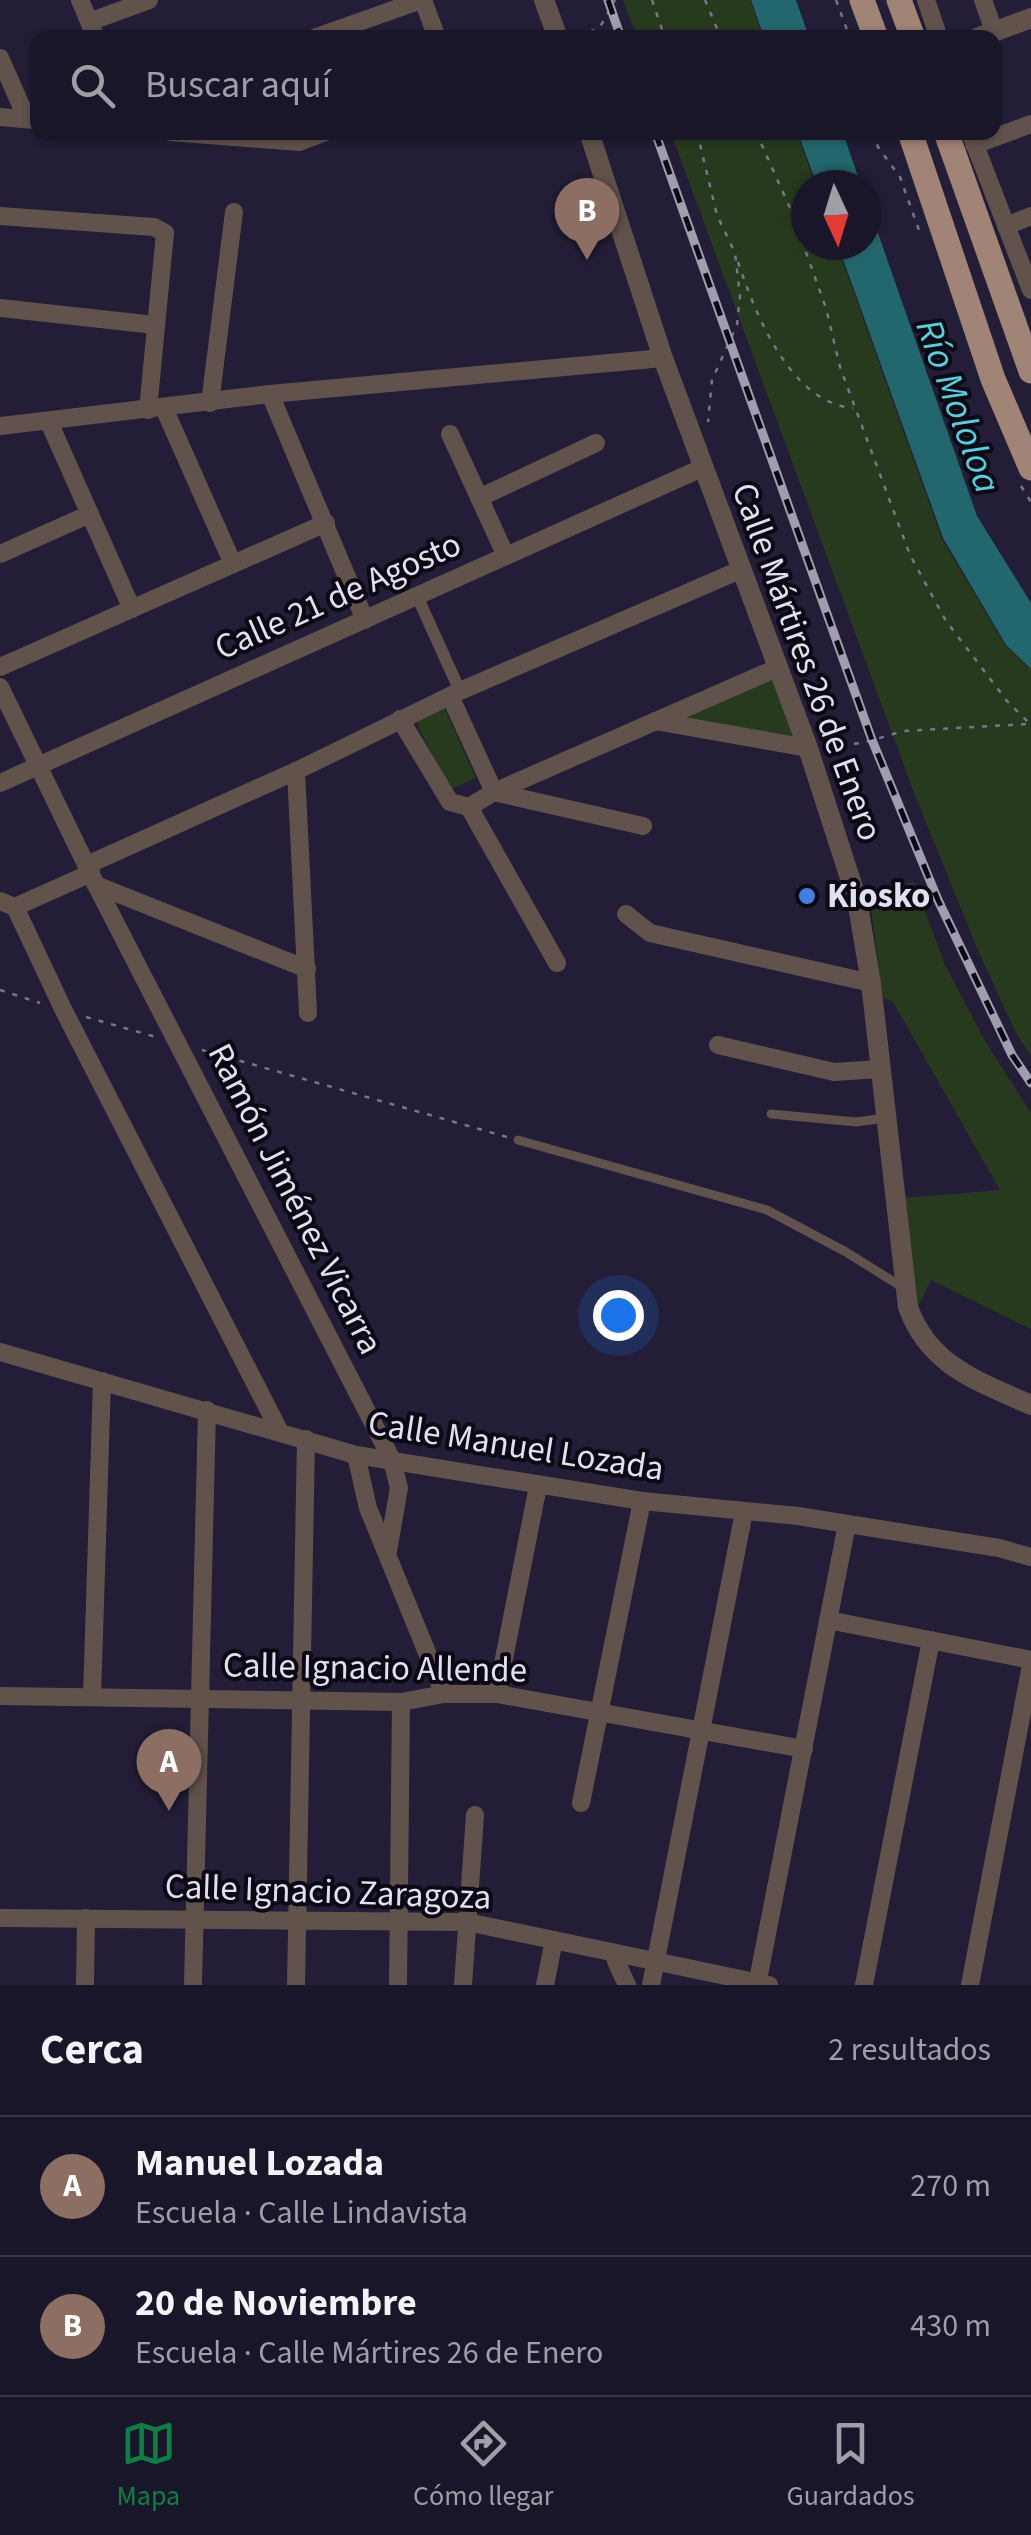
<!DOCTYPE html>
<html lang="es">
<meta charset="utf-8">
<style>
body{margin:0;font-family:"Source Sans 3",sans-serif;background:#272335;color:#f1f3f6}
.compass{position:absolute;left:791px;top:170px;width:90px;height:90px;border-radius:50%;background:#1a1629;box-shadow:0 2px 8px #0004;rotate:176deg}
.you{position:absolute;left:618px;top:1315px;width:35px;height:35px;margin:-25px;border:8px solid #fff;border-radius:50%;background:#1a73e8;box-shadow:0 0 0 15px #1a73e833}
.badge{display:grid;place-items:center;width:65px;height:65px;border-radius:50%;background:#0b8043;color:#fff;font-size:32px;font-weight:700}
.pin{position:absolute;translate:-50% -82px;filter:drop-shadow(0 2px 5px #0008)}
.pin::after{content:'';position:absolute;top:52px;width:35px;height:30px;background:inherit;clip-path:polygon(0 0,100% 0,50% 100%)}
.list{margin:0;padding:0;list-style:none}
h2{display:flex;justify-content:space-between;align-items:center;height:130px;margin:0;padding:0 40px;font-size:42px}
h2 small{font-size:32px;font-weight:400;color:#9f9fa8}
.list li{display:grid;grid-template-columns:65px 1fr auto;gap:30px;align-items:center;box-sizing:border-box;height:140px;padding:0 40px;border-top:2px solid #383546}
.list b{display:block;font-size:38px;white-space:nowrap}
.list p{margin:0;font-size:32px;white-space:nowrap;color:#9f9fa8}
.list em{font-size:32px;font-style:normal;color:#9f9fa8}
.icon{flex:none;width:55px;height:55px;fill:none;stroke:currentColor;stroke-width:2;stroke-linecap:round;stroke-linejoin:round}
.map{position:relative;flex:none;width:1031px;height:1985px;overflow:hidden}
.search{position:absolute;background:#1a1629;box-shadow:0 2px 8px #0004;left:30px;right:30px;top:30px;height:110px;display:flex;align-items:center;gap:25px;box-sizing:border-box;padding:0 35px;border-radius:20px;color:#9f9fa8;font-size:38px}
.sheet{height:410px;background:#1a1629}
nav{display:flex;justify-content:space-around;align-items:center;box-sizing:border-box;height:140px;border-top:2px solid #383546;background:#1a1629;font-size:28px;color:#9f9fa8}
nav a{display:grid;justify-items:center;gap:5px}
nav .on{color:#0b8043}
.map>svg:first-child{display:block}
.green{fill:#273a1e}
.water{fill:#23676e}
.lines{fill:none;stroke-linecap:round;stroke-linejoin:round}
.path{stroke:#7a758b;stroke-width:2.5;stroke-dasharray:5 8;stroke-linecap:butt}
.service{stroke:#61534c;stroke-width:9}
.pedestrian{stroke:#61534c;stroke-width:12}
.minor{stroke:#61534c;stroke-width:18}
.tertiary{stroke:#61534c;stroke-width:20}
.primary{stroke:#a08475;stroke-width:25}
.rail-casing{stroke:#a19db1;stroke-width:9}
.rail{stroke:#0c0915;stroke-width:5;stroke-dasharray:15;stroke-linecap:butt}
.shop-dot{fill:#3f7fe0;stroke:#0c0915;stroke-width:4}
.labels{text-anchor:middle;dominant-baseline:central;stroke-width:8;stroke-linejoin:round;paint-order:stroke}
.street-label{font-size:35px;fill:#e2dff0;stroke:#0c0915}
.poi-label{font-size:35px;font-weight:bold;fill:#e2dff0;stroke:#0c0915;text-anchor:start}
.water-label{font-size:38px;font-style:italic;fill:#4ed3df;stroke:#0c0915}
</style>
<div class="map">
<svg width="1031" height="1985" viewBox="0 0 1031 1985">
<rect width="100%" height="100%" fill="#231d37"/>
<g class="green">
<polygon points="623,0 750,0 763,37 637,37"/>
<polygon points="671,133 797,133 816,185 806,185 806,245 837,245 942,539 1005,645 1031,670 1031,1056 1016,1033 979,953 913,790"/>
<polygon points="777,668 808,748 654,721"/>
<polygon points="444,707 476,778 449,790 415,720"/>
<polygon points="914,882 945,965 985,1041 1031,1113 1031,1329 931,1280 916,1311 905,1198 1000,1190 893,1002 883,998 869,895"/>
</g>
<g class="water">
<polygon points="751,0 796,0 809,37 764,37"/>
<polygon points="798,133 843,133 861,185 817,185"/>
<polygon points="866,199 977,516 1031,603 1031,669 1006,645 943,538 838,245 866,245"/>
</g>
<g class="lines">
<g class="path">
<polyline points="652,0 665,38"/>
<polyline points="705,0 721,38"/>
<polyline points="836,0 850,38"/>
<polyline points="578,37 600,27 615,0"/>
<polyline points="697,132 717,215 735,253 740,296 737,325 712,380 708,422"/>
<polyline points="756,132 790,208 826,308 840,367 910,555 946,621 1007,701 1031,725"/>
<polyline points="873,132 878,147 900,177 920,233"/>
<path d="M738,262C755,313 790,403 853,408"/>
<polyline points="1021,486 1031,502"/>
<polyline points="828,746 862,743 904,731 1028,724"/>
<polyline points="0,990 40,1003"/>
<polyline points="86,1017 156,1037"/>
<polyline points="202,1050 507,1137"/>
</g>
<g class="service">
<polyline points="771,1114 856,1122 885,1118"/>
<polyline points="518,1140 767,1210 846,1252 902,1287"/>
</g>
<polyline class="pedestrian" points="417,596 460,691"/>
<g class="minor">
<polyline points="80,0 96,38"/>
<polyline points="423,0 437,38"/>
<polyline points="926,0 939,38"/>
<polyline points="983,0 994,31"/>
<polyline points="89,22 149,0"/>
<polyline points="314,38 421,0"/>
<polyline points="0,58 27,119"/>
<polyline points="0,117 34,120"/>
<polyline points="170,132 299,142 325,132"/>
<polyline points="970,132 1031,290"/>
<polyline points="974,145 1031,124"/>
<polyline points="0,216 154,227 165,233 148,410"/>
<polyline points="1006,226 1031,216"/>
<polyline points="0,308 155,325"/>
<polyline points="270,394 365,620"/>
<polyline points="210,403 234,212"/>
<polyline points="164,408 233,564"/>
<polyline points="49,422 132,609"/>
<polyline points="0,426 270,394 663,358"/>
<polyline points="450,434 506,556"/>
<polyline points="479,498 596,443"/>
<polyline points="0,554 90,514"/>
<polyline points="0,667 326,523"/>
<polyline points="0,687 96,885 392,1460 399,1488 388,1551"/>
<polyline points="450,696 494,792 643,826"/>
<polyline points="400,719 450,802 469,807"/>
<polyline points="655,721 808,748"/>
<polyline points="296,771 308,1013"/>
<polyline points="0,783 702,468"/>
<polyline points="469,807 494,792 777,668"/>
<polyline points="469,807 557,963"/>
<polyline points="87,865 296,771 460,691 740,570"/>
<polyline points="96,885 307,969"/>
<polyline points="0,901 15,907 91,873"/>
<polyline points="15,907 64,1011 280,1432"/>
<polyline points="626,914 650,933 871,983"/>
<polyline points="718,1045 834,1072 880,1069"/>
<polyline points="0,1352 356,1455 642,1501 798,1516 999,1548 1031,1557"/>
<polyline points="356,1455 368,1508 444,1694"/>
<polyline points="828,1620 1031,1660"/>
<polyline points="497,1694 538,1486"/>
<polyline points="0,1696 401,1702 444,1694 497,1694 804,1749"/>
<polyline points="92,1697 102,1381"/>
<polyline points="581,1803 642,1501"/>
<polyline points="0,1918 467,1922 769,1985"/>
<polyline points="615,1953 616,1961 627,1985"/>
<polyline points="85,1985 86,1918"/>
<polyline points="193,1985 207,1410"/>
<polyline points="296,1985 306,1439"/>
<polyline points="398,1985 401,1702"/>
<polyline points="463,1985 475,1815"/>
<polyline points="545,1985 554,1940"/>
<polyline points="651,1985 744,1512"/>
<polyline points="757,1985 847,1524"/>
<polyline points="864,1985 931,1640"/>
<polyline points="970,1985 1031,1665"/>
</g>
<g class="tertiary">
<polyline points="544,0 558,38"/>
<polyline points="977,38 1031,18"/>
<path d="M589,132L663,358L808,748L857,900L871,983L908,1307C929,1366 978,1381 1031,1405"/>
</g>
<g class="primary">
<polyline points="862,0 876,38"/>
<polyline points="899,0 913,38"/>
<polyline points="910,132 993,379 1031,468"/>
<polyline points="946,132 1031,371"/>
</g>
<defs>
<g id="rail">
<polyline points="608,0 621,38"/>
<polyline points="655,132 872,740 938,900 1012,1055 1031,1083"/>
</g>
</defs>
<use href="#rail" class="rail-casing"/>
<use href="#rail" class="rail"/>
</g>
<circle class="shop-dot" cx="807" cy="896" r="10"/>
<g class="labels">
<g class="street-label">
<text transform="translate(338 596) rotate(-24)">Calle 21 de Agosto</text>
<text transform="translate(807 662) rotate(70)">Calle Mártires 26 de Enero</text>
<text transform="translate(295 1199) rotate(63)">Ramón Jiménez Vicarra</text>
<text transform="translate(516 1446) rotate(9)">Calle Manuel Lozada</text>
<text transform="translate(375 1668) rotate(1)">Calle Ignacio Allende</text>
<text transform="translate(328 1892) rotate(2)">Calle Ignacio Zaragoza</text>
</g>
<g class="poi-label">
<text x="827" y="896">Kiosko</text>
</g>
<g class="water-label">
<text transform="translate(958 406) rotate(70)">Río Mololoa</text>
</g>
</g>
</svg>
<svg class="compass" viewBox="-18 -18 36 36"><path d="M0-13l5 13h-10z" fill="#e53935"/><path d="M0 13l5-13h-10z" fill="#9f9fa8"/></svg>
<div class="you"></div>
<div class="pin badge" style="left:169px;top:1811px;background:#8d6e63">A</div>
<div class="pin badge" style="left:587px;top:260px;background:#8d6e63">B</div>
<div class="search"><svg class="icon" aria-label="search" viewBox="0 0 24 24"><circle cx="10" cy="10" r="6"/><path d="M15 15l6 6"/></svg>Buscar aquí</div>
</div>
<section class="sheet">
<h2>Cerca<small>2 resultados</small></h2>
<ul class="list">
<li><span class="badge" style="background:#8d6e63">A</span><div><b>Manuel Lozada</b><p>Escuela · Calle Lindavista</p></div><em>270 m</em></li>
<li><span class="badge" style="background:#8d6e63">B</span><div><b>20 de Noviembre</b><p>Escuela · Calle Mártires 26 de Enero</p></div><em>430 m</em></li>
</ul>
</section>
<nav>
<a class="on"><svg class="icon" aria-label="map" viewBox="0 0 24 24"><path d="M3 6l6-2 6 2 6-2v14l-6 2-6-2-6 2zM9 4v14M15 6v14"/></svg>Mapa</a>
<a><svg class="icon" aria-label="directions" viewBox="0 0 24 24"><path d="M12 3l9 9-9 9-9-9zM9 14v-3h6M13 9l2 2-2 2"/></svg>Cómo llegar</a>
<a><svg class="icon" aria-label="saved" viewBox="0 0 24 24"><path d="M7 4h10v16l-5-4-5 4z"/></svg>Guardados</a>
</nav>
